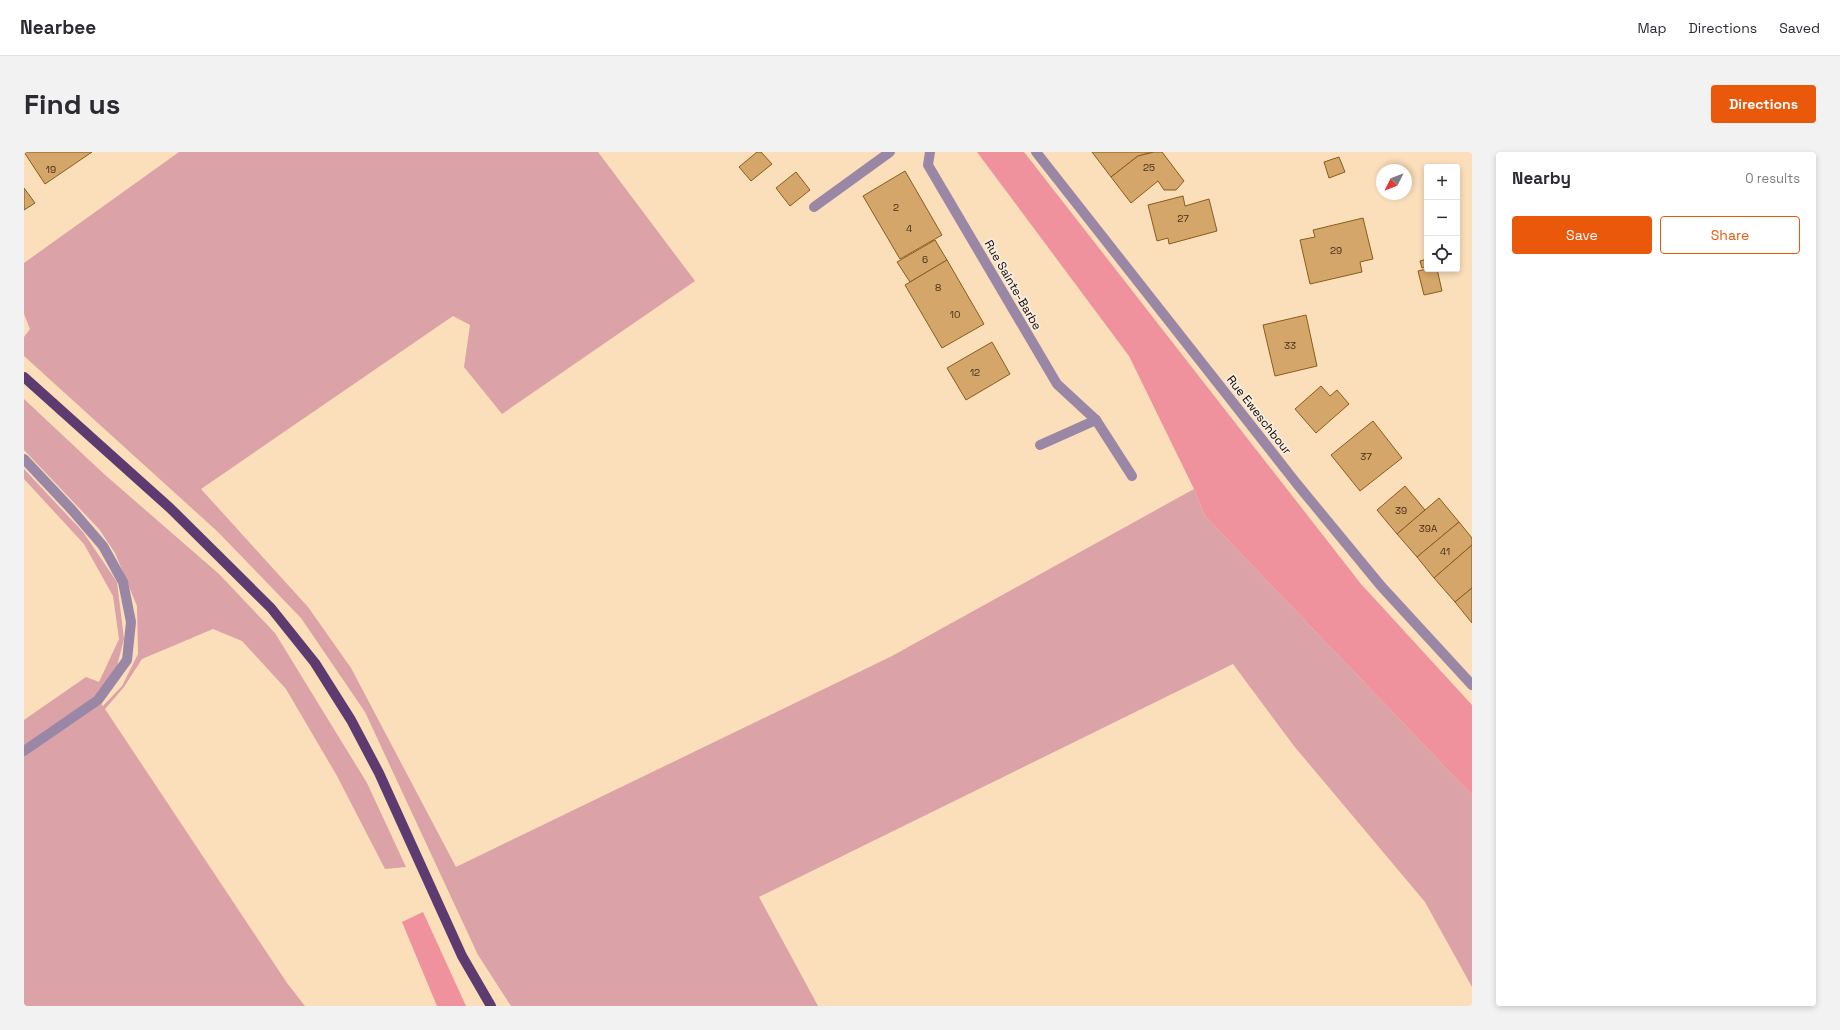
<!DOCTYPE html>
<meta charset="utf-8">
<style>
body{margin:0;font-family:"Space Grotesk",sans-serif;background:#f2f2f3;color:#2b2b33}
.controls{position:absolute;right:12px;top:12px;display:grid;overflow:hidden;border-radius:4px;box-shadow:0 2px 6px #0003}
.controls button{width:36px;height:36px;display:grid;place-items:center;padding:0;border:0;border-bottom:1px solid #e1e1e2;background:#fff;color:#2b2b33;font:20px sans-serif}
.compass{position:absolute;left:1352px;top:12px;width:36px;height:36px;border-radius:50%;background:#fff;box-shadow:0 2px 6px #0003;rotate:228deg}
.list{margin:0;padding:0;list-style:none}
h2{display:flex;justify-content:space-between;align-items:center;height:52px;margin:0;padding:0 16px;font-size:17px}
h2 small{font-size:13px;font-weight:400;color:#7c7c81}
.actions{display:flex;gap:8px;padding:12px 16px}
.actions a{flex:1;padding:9px 0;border:1px solid #ea580c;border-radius:4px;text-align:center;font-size:14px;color:#ea580c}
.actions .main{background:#ea580c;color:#fff}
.icon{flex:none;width:22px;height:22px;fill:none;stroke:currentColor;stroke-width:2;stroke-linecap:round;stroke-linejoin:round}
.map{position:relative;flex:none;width:1448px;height:854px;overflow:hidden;border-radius:4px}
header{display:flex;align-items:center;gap:24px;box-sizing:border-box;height:56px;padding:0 20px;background:#fff;border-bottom:1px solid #e1e1e2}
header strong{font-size:19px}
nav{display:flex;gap:22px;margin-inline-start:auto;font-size:14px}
.intro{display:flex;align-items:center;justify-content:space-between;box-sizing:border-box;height:96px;padding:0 24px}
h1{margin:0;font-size:28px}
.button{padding:10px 18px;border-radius:4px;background:#ea580c;color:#fff;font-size:14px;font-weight:700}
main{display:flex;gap:24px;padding:0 24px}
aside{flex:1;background:#fff;border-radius:4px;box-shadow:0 2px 6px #0003}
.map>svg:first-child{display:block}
.green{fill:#dba2a7}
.forest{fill:#ef929d}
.building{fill:#d5a669;stroke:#885d1c}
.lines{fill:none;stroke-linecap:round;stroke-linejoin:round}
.service{stroke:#9a87a6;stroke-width:10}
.minor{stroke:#9a87a6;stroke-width:10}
.primary{stroke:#5d3a70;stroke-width:10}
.labels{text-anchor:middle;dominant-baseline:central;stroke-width:3.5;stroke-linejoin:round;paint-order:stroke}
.number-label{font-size:10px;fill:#462f1a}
.street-label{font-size:12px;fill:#170700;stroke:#f8efe3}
</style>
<header>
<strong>Nearbee</strong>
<nav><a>Map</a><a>Directions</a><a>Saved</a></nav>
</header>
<div class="intro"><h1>Find us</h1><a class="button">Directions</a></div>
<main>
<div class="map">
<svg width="1448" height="854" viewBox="0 0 1448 854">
<rect width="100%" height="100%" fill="#fbdeba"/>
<g class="green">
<polygon points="155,0 574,0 671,129 478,262 440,215 446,173 429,164 177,337 284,455 327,516 432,715 868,504 1170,337 1181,364 1448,643 1448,835 1401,750 1270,594 1209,512 735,745 794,854 487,854 454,803 341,560 277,466 194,380 0,204 0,185 6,177 0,162 0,111"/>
<polygon points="0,247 80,322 195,422 251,481 343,631 382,715 361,717 313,624 262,537 218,489 189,477 118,507 100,535 81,557 263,831 281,854 0,854 0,568 62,525 75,530 95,487 89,444 60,392 0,327 0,317 59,380 93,430 100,487 93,514 74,548 79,554 98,534 114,502 113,454 91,401 75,377 0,298"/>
</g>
<g class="forest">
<polygon points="953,0 1000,0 1337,432 1448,553 1448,643 1181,364 1170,337 1105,204"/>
<polygon points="399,760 442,854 413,854 378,770"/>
</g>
<g class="building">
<polygon points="0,0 68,0 21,32"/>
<polygon points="733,0 737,0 748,12 727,29 715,15"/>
<polygon points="1068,0 1130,0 1114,4 1087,25"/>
<polygon points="1130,0 1138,0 1160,29 1152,38 1140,38 1134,29 1107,51 1087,25 1114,4"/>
<polygon points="1315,5 1321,20 1305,26 1300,10"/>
<polygon points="881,19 918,83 876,107 839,44"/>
<polygon points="772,20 786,38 766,54 752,36"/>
<polygon points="0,36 11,51 0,58"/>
<polygon points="1159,44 1161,54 1185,47 1193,79 1145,92 1144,86 1133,89 1124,53"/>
<polygon points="1339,66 1349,107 1336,110 1338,120 1286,132 1276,88 1291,85 1289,78"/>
<polygon points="911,88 923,108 886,130 873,110"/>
<polygon points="1403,107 1403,114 1398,116 1396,109"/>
<polygon points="923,108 960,172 918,196 881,133"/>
<polygon points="1403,117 1413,117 1418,139 1400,143 1394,119"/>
<polygon points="1282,163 1293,214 1251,224 1239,173"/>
<polygon points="968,190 986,222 942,248 923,216"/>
<polygon points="1297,234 1306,244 1313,238 1325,252 1292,281 1271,257"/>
<polygon points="1349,269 1378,306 1336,339 1307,303"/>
<polygon points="1381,334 1401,358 1373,382 1353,358"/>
<polygon points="1415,346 1435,370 1393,405 1373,382"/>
<polygon points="1435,370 1448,386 1448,393 1410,426 1393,405"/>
<polygon points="1448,393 1448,436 1431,450 1410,426"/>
<polygon points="1448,436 1448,471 1431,450"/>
</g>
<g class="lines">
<g class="service">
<polyline points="790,55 866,0"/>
<polyline points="0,307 48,358 79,394 99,430 107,470 103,508 74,548 0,599"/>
</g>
<g class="minor">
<polyline points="906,0 904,13 1033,232 1072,268 1108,324"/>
<polyline points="1012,0 1273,332 1357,434 1448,533"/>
<polyline points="1016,293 1072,268"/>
</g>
<polyline class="primary" points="0,225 146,356 247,456 291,511 327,568 355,621 438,804 467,854"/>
</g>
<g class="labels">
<g class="number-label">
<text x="1125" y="15">25</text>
<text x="27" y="17">19</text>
<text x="872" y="55">2</text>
<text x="1159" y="66">27</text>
<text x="885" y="76">4</text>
<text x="1312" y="98">29</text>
<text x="901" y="107">6</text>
<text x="914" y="135">8</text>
<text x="931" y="162">10</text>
<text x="1266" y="193">33</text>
<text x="951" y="220">12</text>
<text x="1342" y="304">37</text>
<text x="1377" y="358">39</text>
<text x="1404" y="376">39A</text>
<text x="1421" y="399">41</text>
</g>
<g class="street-label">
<text transform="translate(989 133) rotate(60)">Rue Sainte-Barbe</text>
<text transform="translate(1235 263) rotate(52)">Rue Eweschbour</text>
</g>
</g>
</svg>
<div class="controls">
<button>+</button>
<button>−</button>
<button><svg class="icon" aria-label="locate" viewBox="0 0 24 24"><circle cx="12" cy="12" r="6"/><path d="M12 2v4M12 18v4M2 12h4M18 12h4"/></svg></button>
</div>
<svg class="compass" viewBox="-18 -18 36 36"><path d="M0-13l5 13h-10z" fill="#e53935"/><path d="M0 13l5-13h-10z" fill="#7c7c81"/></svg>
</div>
<aside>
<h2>Nearby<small>0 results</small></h2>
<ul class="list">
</ul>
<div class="actions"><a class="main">Save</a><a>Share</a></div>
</aside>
</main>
